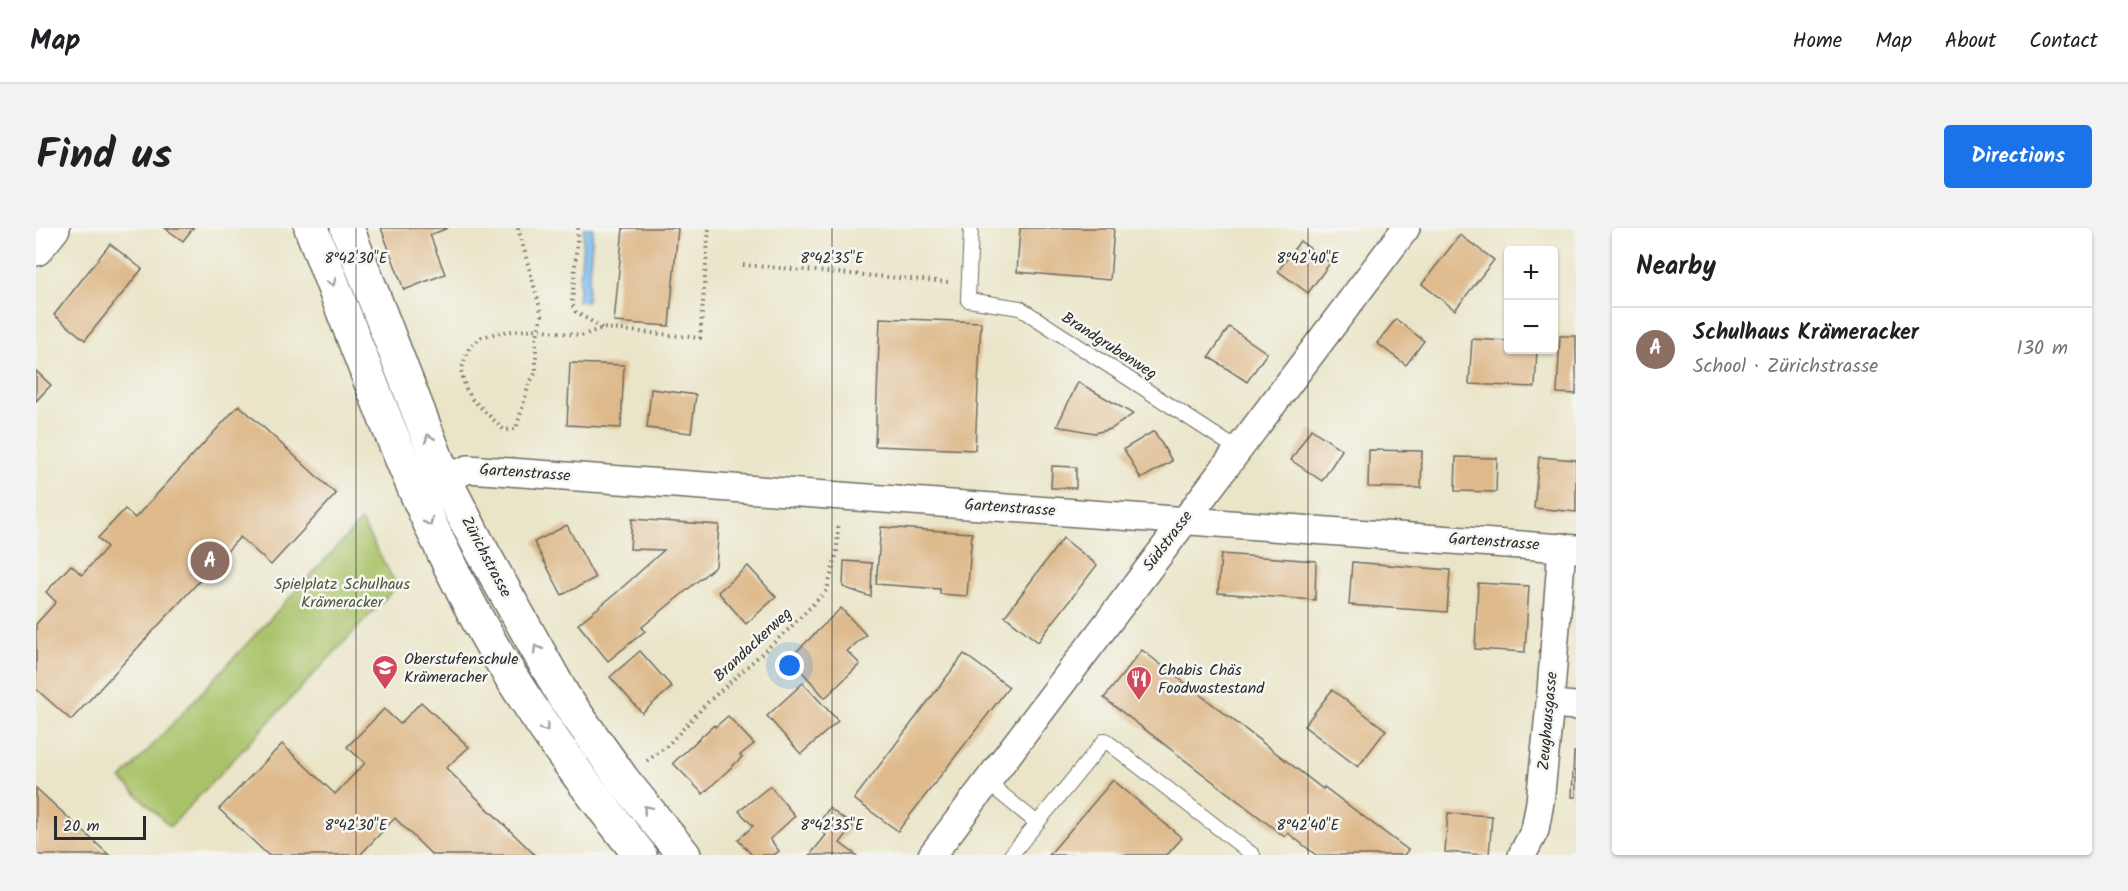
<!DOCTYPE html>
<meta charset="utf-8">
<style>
body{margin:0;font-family:Kalam,sans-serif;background:#f2f2f2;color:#202124}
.controls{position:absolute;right:18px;top:18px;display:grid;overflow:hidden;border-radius:6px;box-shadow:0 2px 4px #0004}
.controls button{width:54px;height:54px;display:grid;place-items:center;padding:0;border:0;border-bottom:2px solid #e0e0e0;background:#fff;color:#202124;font:30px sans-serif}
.scale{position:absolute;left:18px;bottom:15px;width:92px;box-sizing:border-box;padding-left:6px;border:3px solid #2b2b2b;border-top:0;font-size:16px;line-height:21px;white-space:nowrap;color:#2b2b2b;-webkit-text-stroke:4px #f6f6f2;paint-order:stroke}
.you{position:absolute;left:754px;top:438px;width:21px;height:21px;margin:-15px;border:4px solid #fff;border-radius:50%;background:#1a73e8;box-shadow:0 0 0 9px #1a73e833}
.badge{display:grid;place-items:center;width:39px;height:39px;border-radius:50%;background:#1a73e8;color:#fff;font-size:20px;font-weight:700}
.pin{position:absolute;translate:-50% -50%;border:3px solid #fff;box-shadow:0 2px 6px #0006}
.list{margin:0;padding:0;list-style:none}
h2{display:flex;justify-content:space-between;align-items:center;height:78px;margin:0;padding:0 24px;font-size:26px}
h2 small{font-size:20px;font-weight:400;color:#757577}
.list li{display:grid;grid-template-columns:39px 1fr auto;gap:18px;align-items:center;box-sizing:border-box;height:84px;padding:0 24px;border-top:2px solid #e0e0e0}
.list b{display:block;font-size:22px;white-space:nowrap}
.list p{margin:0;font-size:20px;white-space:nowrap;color:#757577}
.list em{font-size:20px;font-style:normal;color:#757577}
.map{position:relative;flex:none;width:1540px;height:627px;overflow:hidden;border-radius:6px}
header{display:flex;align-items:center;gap:36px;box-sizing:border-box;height:84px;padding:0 30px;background:#fff;border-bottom:2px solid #e0e0e0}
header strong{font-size:28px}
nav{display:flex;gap:33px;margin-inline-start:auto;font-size:21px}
.intro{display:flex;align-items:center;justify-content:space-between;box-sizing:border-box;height:144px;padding:0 36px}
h1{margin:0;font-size:42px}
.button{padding:15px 27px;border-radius:6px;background:#1a73e8;color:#fff;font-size:21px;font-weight:700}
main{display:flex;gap:36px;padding:0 36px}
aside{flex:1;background:#fff;border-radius:6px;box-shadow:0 2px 4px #0004}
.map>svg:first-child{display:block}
.green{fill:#a9c268;stroke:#6a764a;stroke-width:1.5}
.water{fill:#7bbbef;stroke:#53738d;stroke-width:1.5}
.building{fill:#deb98b}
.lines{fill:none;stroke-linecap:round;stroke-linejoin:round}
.service-casing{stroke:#6e6c62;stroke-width:16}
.minor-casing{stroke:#6e6c62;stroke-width:30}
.tertiary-casing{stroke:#6e6c62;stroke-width:36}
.secondary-casing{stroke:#6e6c62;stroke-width:36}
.path{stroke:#6e6c62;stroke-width:4;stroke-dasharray:1.5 4.5;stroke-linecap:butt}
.service{stroke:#fff;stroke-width:14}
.minor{stroke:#fff;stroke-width:27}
.tertiary{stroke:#fff;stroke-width:33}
.secondary{stroke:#fff;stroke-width:33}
.oneway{stroke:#a0a0a0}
.ticks{fill:none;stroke:#2b2b2b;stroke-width:1.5;stroke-opacity:0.45}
.labels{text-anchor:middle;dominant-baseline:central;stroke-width:5;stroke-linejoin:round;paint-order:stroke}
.street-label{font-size:16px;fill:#2b2b2b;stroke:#f6f6f2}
.park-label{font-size:16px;fill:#51583d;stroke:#f6f6f2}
.poi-label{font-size:16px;fill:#2b2b2b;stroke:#f6f6f2;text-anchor:start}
.ticks-label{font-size:15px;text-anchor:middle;fill:#2b2b2b;stroke:#f6f6f2;stroke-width:5;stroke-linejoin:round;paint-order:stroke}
</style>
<header>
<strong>Map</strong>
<nav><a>Home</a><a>Map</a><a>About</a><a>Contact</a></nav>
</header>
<div class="intro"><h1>Find us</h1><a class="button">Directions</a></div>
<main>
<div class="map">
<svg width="1540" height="627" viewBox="0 0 1540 627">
<rect width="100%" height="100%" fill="#f6f6f2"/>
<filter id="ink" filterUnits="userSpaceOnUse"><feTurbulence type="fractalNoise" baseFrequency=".0167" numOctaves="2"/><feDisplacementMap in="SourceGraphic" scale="12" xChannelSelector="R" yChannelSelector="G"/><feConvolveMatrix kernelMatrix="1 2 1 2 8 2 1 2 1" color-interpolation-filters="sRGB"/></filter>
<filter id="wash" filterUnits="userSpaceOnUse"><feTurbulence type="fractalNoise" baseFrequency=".008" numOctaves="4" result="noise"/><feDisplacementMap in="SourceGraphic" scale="24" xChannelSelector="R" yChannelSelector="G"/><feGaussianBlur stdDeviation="1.35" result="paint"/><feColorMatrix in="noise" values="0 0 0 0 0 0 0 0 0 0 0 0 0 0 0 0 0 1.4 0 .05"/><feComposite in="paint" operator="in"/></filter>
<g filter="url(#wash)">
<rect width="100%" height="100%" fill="#eae5c8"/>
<polygon class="green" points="325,293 361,358 134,599 85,551"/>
<polygon class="water" points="548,0 557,0 551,74 542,73"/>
<g id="blocks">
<g class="building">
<polygon points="129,0 157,0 147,13"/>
<polygon points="345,0 412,0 394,7 409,46 368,62"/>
<polygon points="587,0 642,0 633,98 578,94"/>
<polygon points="984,0 1078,0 1074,52 981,44"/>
<polygon points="1424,7 1458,32 1419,82 1386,56"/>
<polygon points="1264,13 1294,35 1272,65 1242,43"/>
<polygon points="74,16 106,41 49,112 18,87"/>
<polygon points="844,90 945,94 939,222 839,218"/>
<polygon points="1360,91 1388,113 1370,137 1341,115"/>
<polygon points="1193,99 1231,125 1211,154 1173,129"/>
<polygon points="1524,108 1540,108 1540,166 1521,165"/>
<polygon points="1436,111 1472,113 1472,122 1501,122 1499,159 1433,156"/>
<polygon points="534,135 588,137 585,200 531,197"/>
<polygon points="0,143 15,157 0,173"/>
<polygon points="1042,154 1097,186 1075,201 1058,205 1021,198"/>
<polygon points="615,161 660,167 655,205 611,200"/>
<polygon points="203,177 300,266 235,337 204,309 35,492 0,461 0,396 20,374 10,364 35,337 46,347 71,319 62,310 89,281 99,290"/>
<polygon points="1275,201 1306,222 1286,253 1255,232"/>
<polygon points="1118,203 1136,233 1105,251 1088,221"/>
<polygon points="1333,222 1386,223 1385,260 1332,259"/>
<polygon points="1420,229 1461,230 1460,264 1419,263"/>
<polygon points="1503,229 1540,232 1540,284 1498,280"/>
<polygon points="1016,238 1040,239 1040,260 1015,260"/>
<polygon points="596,291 683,297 680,338 606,399 609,403 572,433 542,396 579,366 628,322 594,321"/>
<polygon points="531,297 559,350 526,367 498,314"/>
<polygon points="845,299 936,305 931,368 904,366 904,361 840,356"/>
<polygon points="1027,310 1061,337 1002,414 969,388"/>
<polygon points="1185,326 1280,333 1279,372 1182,365"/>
<polygon points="808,333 836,335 835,369 807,359"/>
<polygon points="1316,334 1414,342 1411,384 1313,377"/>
<polygon points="712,338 740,369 710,396 682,364"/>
<polygon points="1442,355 1493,358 1489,424 1439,421"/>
<polygon points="805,380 830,407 811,423 824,436 789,470 763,440 767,436 758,426"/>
<polygon points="1106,422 1287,561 1288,559 1372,622 1368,627 1280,627 1252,605 1249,609 1068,470"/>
<polygon points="604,423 636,459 606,485 574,449"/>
<polygon points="928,426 973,459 862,603 818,571"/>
<polygon points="767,455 802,493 765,526 731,488"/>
<polygon points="1296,462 1350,502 1322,539 1268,498"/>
<polygon points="385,474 433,519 410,540 499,627 396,627 359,590 324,627 232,627 183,581 246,516 299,566 329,535 311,519 348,481 364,496"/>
<polygon points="692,488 718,516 704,527 706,529 667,566 637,535 678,497 679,499"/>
<polygon points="1538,524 1540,524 1540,569 1536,569"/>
<polygon points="1077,552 1146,610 1131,627 1013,627"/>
<polygon points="734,558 759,588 734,611 743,623 738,627 716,627 702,612 717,598 703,583"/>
<polygon points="0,560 73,627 0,627"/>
<polygon points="793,580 817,598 804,615 820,627 774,627 790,607 780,599"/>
<polygon points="1412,585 1456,588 1453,627 1409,624"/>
</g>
</g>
</g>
<g filter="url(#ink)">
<use href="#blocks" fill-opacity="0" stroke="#6e6c62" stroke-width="1.5"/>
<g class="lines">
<defs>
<g id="service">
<polyline points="935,0 932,72 984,80 1201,221"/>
<polyline points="951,554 1001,595"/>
<polyline points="975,627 1069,512 1217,627"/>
</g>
<g id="minor">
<polyline points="409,252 432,241 1540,321"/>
<polyline points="1514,476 1540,478"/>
<polyline points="896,627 1370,0"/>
<polyline points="1486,627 1499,602 1504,574 1514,476 1526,319"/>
</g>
<polyline id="tertiary" points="0,21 17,0"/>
<g id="secondary">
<path d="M275,0C327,133 375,270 444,396C489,478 546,554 604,627"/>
<polyline points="311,0 409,252 441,314 528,469 587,552 648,627"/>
</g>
</defs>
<use href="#service" class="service-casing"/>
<use href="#minor" class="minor-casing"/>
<use href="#tertiary" class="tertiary-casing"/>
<use href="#secondary" class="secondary-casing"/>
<g class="path">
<polyline points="482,0 506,87 500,112 500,144 493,156 480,201 468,202 436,171 429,159 425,143 433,120 446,109 465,104 503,101 545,108 566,100 664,110 673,0"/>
<polyline points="542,0 536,76 540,84 566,100"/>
<polyline points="707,37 912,54"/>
<polyline points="611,533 631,518 671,475 754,400 791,362 801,324 802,295"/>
</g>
<use href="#service" class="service"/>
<use href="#minor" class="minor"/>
<use href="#tertiary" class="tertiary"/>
<use href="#secondary" class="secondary"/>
</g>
<defs><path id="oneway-chevron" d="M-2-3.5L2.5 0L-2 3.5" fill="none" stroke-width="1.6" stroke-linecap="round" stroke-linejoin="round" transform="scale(1.5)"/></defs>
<g class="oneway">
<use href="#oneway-chevron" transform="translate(296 54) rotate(69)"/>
<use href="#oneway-chevron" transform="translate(393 210) rotate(-111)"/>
<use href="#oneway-chevron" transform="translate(393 294) rotate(63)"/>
<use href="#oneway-chevron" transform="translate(501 421) rotate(-120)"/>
<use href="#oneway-chevron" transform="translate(509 500) rotate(55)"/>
<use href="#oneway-chevron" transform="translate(611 581) rotate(-129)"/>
</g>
</g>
<path class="ticks" d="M320,0V627M796,0V627M1272,0V627"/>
<defs>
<symbol id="school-pin" viewBox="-11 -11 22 30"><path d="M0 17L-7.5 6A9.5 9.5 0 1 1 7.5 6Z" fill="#d1495b" stroke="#f6f6f2"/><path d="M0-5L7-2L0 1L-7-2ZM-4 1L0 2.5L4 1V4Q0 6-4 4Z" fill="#fff"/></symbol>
<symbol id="restaurant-pin" viewBox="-11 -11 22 30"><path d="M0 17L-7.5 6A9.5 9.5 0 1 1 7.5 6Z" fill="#d1495b" stroke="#f6f6f2"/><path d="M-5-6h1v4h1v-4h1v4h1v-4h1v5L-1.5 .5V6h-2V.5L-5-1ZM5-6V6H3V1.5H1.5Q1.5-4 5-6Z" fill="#fff"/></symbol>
</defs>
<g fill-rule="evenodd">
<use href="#school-pin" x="334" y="425" width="30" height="40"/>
<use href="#restaurant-pin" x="1088" y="436" width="30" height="40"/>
</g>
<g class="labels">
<g class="street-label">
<text transform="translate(1073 118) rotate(33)">Brandgrubenweg</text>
<text transform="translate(489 245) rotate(4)">Gartenstrasse</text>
<text transform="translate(974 280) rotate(4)">Gartenstrasse</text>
<text transform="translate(1132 313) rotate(-53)">Südstrasse</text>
<text transform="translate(1458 314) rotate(4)">Gartenstrasse</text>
<text transform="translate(450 329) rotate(62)">Zürichstrasse</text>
<text transform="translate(717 417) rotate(-43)">Brandackerweg</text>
<text transform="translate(1512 493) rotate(-85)">Zeughausgasse</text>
</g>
<g class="park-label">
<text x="306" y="356">Spielplatz Schulhaus<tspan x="306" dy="18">Krämeracker</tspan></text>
</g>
<g class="poi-label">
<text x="368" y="431">Oberstufenschule<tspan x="368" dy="18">Krämeracher</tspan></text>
<text x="1122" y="442">Chabis Chäs<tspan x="1122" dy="18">Foodwastestand</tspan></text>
</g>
</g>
<g class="ticks-label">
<text x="320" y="35">8°42'30"E</text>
<text x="796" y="35">8°42'35"E</text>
<text x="1272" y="35">8°42'40"E</text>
<text x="320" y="602">8°42'30"E</text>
<text x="796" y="602">8°42'35"E</text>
<text x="1272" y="602">8°42'40"E</text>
</g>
</svg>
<div class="controls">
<button>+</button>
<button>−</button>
</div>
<div class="scale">20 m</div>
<div class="you"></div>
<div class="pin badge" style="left:174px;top:333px;background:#8d6e63">A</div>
</div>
<aside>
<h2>Nearby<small></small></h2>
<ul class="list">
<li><span class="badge" style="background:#8d6e63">A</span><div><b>Schulhaus Krämeracker</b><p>School · Zürichstrasse</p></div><em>130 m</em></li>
</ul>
</aside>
</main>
